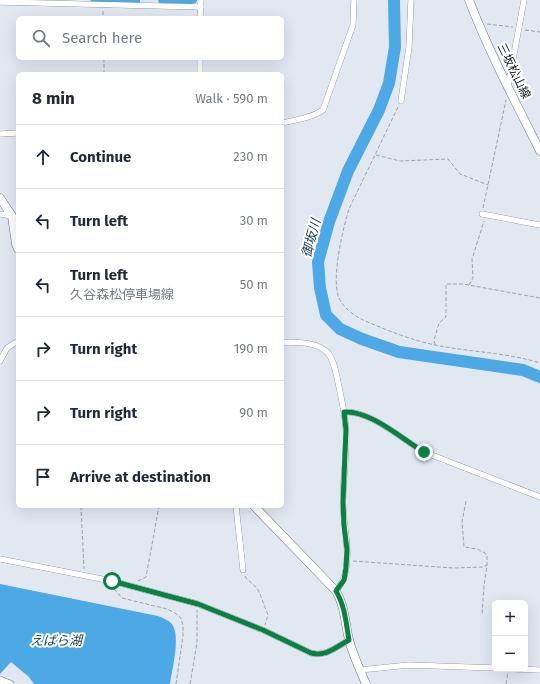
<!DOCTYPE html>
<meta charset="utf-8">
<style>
body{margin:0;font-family:"Fira Sans","Noto Sans JP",sans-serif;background:#f6f6f7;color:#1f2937}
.controls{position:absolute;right:12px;bottom:12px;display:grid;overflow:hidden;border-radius:6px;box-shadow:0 4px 16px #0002}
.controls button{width:36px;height:36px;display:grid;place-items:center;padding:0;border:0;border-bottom:1px solid #e0e1e3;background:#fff;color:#1f2937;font:20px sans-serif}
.stop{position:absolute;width:12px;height:12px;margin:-9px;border:3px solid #0b8043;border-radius:50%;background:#fff}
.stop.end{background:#0b8043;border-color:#fff;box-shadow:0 1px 4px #0008}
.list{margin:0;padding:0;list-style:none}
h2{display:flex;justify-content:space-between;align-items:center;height:52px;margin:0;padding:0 16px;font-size:17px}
h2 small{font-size:13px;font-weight:400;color:#747a83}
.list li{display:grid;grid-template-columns:26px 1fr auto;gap:12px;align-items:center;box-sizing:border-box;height:64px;padding:0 16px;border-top:1px solid #e0e1e3}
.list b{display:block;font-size:15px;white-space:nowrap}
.list p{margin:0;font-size:13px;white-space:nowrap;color:#747a83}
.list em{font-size:13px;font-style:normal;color:#747a83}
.icon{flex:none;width:22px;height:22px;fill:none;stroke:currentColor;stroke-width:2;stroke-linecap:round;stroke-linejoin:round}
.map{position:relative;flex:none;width:540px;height:684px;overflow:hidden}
.search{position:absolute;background:#fff;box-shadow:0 4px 16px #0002;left:16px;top:16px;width:268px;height:44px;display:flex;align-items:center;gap:10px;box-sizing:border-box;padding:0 14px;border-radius:6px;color:#747a83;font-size:15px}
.panel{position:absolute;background:#fff;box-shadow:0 4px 16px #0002;left:16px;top:72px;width:268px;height:436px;border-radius:6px}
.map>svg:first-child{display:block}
.water{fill:#4da8e6}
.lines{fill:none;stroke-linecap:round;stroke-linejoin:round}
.river{stroke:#4da8e6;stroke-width:12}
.minor-casing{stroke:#6b7079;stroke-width:6}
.tertiary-casing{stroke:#6b7079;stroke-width:8}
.secondary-casing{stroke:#6b7079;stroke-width:9}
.path{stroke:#9da2a9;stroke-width:1;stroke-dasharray:4 2;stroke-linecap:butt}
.minor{stroke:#fff;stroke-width:5.5}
.tertiary{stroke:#fff;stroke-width:7}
.secondary{stroke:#fff;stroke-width:8}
.route{stroke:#0b8043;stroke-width:5}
.labels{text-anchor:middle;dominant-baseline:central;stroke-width:4;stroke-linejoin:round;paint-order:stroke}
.street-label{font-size:12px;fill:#171a1d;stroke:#fff}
.water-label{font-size:13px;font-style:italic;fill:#1a405a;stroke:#fff}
</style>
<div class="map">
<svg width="540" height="684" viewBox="0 0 540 684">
<rect width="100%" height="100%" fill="#e2e8f2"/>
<g class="water">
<polygon points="90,0 140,0 140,3 92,2"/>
<path d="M158,0C171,0 184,0 197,0L196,3L192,4L159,3Z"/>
<path d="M0,584L158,616C163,618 168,620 172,624C181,637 172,669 170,684H34L29,677L11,662L0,674Z"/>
</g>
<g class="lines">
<polyline class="river" points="394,0 395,47 389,83 379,110 348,171 329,222 318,262 320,288 326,315 340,329 362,339 399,352 523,370 540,377"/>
<defs>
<g id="minor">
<polyline points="0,2 201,7"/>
<polyline points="200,18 201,0"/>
<polyline points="200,58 200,74"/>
<polyline points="508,87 524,0"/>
<polyline points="401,101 409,47 411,0"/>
<path d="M282,123C296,120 311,118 323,110L353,25L354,0"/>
<polyline points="0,134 18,133"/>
<polyline points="0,214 12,216"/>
<polyline points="482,214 540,225"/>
<path d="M282,342C298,343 316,341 328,353C334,361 336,372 338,382C341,397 345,413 346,430C347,454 343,478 343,502C343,524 350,548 346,569C345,578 342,584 336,591"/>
<polyline points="0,361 7,348 18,341"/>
<path d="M344,412C370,410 402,439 424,452L540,497"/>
<polyline points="236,506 243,570"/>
<path d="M0,559L112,581L198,604L263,630L311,653C326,657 336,647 349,640"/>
<polyline points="514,669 540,670"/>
<polyline points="360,670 409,665 495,668"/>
</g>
<polyline id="tertiary" points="0,680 10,684"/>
<g id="secondary">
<path d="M469,0C489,52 515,101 540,151"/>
<polyline points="0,198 12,216 16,244 18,249"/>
<path d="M254,506L336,591C345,606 345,623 349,640C353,655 360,670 366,684"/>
</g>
</defs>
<use href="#minor" class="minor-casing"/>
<use href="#tertiary" class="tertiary-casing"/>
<use href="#secondary" class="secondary-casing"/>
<g class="path">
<polyline points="103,11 103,18"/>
<polyline points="487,24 513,27"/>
<polyline points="525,30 540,32"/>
<polyline points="104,58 104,74"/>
<path d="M398,107L349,209C343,228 332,275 338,295C341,306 352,314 361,319C386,330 413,341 440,346C473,352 508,353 540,363"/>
<polyline points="376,155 400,161 448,159 460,174 488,185"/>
<polyline points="483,208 506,100"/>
<polyline points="469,285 473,278 472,259 484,221"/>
<polyline points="435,345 434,340 439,323 446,317 446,284 463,284 540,298"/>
<polyline points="466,501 462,522 464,547 477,549 485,553 487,556 487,565 484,586 482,615"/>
<polyline points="81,506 84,569"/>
<polyline points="353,561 453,568 483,567 487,565"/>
<polyline points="245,576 246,578 257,588 260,594 268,615 265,625"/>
<polyline points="138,581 146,577 159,506"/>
<polyline points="114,589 122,598 167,609 175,613 181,618 183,626 183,636 176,684"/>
<polyline points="190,684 197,643 197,610"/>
<polyline points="506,684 508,671"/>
</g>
<use href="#minor" class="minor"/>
<use href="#tertiary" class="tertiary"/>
<use href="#secondary" class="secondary"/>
</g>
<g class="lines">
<path class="route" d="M112,581L198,604L263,630L311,653C326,657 336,647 349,640C346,623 345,606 336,591L344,580L346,568L347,550L344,525L343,502L346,430L344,412C370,410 402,439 424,452"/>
</g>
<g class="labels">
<g class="street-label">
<text transform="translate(514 71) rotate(64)">三坂松山線</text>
</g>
<g class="water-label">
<text transform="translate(311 238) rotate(-75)">御坂川</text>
<text x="56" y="640">えばら湖</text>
</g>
</g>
</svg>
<div class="controls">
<button>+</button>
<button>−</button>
</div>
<div class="stop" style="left:112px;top:581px"></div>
<div class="stop end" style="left:424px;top:452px"></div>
<div class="search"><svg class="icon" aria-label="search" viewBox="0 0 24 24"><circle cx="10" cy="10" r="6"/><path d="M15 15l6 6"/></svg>Search here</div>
<section class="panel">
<h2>8 min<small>Walk · 590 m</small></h2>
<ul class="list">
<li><svg class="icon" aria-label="ahead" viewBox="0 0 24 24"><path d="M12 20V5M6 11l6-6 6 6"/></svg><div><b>Continue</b></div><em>230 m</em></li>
<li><svg class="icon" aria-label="left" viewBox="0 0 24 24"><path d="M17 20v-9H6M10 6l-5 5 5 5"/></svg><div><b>Turn left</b></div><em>30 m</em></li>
<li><svg class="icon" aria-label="left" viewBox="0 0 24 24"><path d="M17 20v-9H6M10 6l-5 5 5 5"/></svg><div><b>Turn left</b><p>久谷森松停車場線</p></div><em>50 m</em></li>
<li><svg class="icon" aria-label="right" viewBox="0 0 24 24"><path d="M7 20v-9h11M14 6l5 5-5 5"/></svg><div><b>Turn right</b></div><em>190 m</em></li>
<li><svg class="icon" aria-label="right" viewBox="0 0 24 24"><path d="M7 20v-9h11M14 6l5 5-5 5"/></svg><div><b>Turn right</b></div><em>90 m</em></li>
<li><svg class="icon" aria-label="arrive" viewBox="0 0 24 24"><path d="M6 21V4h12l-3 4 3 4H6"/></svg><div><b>Arrive at destination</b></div></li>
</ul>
</section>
</div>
